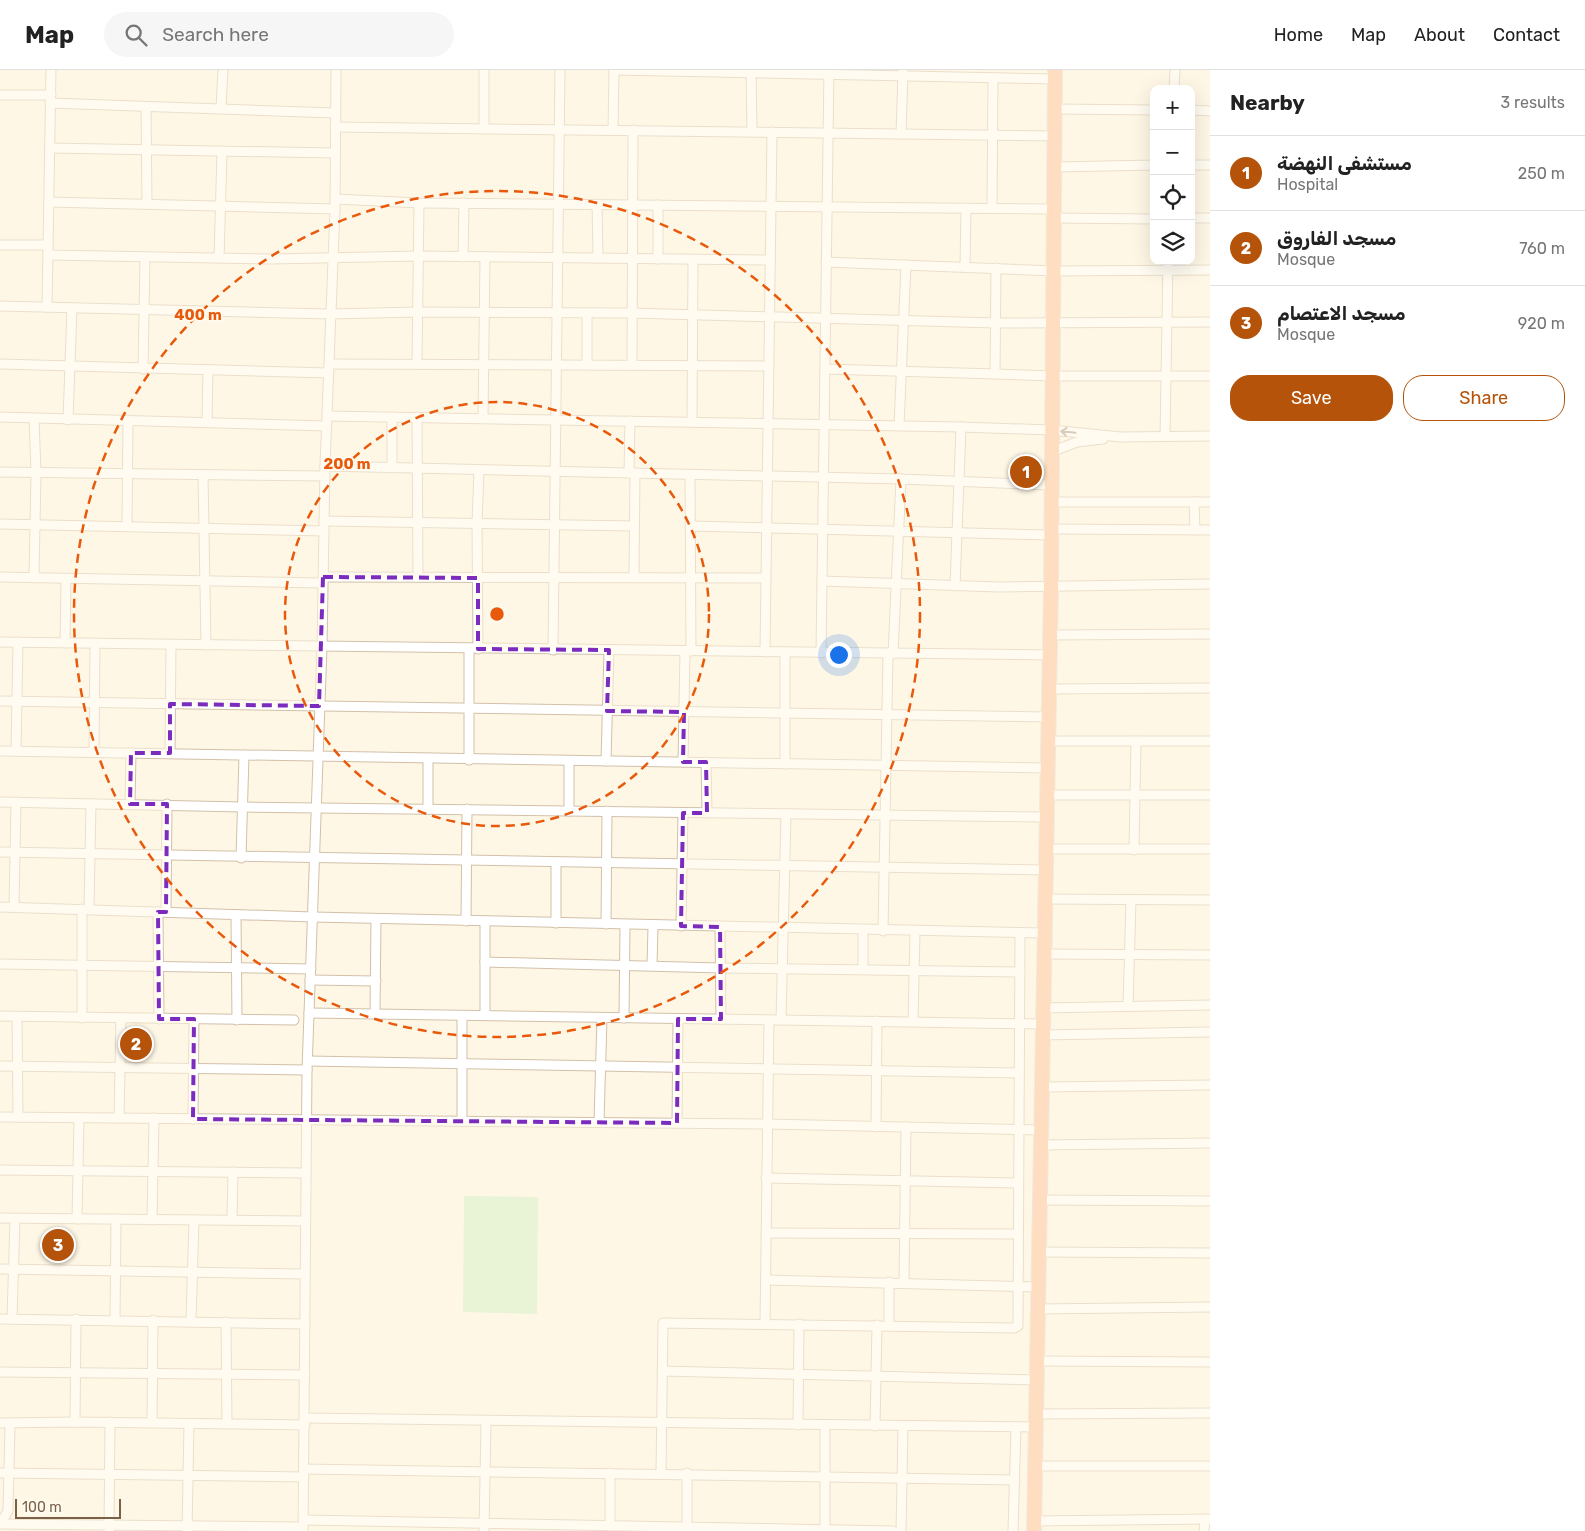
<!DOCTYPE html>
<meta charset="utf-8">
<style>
body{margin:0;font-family:Rubik,"Noto Naskh Arabic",sans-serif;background:#f6f6f6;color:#222}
.controls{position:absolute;right:15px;top:15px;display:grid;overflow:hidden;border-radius:10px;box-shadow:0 5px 20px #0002}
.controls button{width:45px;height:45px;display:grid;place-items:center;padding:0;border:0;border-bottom:1px solid #e0e0e0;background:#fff;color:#222;font:25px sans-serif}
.scale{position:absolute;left:15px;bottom:12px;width:106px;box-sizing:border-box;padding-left:5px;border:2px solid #7b5f47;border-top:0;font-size:14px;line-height:18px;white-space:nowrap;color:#7b5f47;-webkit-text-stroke:4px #fffaee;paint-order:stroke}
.you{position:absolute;left:838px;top:584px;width:18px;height:18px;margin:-12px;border:4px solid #fff;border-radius:50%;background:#1a73e8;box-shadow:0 0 0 8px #1a73e833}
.badge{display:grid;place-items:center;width:32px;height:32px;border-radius:50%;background:#b45309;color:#fff;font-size:16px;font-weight:700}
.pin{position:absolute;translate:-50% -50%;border:2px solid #fff;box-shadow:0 1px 5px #0006}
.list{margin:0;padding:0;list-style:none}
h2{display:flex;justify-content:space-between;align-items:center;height:65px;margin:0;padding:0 20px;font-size:21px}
h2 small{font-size:16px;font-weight:400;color:#767676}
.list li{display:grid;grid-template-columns:32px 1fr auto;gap:15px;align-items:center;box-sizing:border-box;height:75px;padding:0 20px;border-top:1px solid #e0e0e0}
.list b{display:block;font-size:19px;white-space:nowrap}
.list p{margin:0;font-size:16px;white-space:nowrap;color:#767676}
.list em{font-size:16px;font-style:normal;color:#767676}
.actions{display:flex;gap:10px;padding:15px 20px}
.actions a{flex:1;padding:11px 0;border:1px solid #b45309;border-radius:20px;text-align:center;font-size:18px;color:#b45309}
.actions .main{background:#b45309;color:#fff}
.icon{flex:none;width:28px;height:28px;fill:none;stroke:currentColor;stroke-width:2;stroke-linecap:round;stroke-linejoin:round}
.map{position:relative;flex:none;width:1210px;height:1461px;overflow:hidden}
header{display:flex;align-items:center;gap:30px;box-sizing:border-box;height:70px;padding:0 25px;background:#fff;border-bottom:1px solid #e0e0e0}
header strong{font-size:24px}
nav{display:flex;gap:28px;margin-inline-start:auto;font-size:18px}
.search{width:350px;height:45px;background:#f6f6f6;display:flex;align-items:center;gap:12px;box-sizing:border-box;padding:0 18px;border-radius:28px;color:#767676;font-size:19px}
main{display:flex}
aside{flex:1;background:#fff}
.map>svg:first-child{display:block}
.green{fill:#cfeec1}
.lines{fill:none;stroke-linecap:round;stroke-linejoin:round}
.minor-casing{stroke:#d2c0a9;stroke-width:11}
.highway-casing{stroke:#dfd9d3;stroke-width:16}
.minor{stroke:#fff;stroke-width:9}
.highway{stroke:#ffbc96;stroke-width:14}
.oneway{stroke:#a99787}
.marked{fill:none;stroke:#7b2cbf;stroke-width:4;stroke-dasharray:10 6;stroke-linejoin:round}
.ring{fill:none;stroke:#e8590c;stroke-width:2.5;stroke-dasharray:9 6}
.centre{fill:#e8590c;stroke:#fffaee;stroke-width:2.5}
.ring-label{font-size:15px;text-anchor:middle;font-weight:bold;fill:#e8590c;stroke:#fffaee;stroke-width:4;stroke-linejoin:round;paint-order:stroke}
</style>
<header>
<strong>Map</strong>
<div class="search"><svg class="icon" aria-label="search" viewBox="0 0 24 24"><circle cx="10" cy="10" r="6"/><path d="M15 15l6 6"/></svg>Search here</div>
<nav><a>Home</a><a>Map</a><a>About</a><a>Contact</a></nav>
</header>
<main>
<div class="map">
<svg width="1210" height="1461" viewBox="0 0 1210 1461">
<rect width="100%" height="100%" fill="#fff7e5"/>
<polygon class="green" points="464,1126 538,1127 537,1244 463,1242"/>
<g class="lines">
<defs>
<g id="minor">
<polyline points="484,0 484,58"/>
<polyline points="614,0 1055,9"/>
<polyline points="751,0 752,62"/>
<polyline points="1174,19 1175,0"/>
<polyline points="0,25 51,25"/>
<polyline points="50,33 335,43"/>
<polyline points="146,37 147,134"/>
<polyline points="221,38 223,0"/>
<polyline points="1055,39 1154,40"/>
<polyline points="1191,40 1210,41"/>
<polyline points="335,57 1055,66"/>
<polyline points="613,60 614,0"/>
<polyline points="901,64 903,2"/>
<polyline points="50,78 334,83"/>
<polyline points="1191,95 1210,95"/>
<polyline points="1055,97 1154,95"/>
<polyline points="335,129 419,133 1055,139"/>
<polyline points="49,132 335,139"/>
<polyline points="597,134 598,188"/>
<polyline points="658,135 658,189"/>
<polyline points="992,138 993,8"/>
<polyline points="1055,148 1154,149"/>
<polyline points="1191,148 1210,148"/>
<polyline points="0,175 48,175"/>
<polyline points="48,185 272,189 418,186 770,190"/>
<polyline points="463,187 464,133"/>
<polyline points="219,188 222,83"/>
<polyline points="826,192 1054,201 1210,200"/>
<polyline points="965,197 966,138"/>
<polyline points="0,236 331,244 418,242 631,243 995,253 1210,252"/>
<polyline points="47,237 51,0"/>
<polyline points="587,244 587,294"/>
<polyline points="417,293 419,133"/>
<polyline points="0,294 329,303"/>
<polyline points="329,294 769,296"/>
<polyline points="632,295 633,60"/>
<polyline points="143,299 145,187"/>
<polyline points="825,299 995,304 996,198"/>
<polyline points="995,304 1052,306 1210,306"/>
<polyline points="327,346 961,357 1051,360 1121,367 1210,366"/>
<polyline points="0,347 326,356"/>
<polyline points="417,347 418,507"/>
<polyline points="483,348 485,187"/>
<polyline points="34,349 36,402 34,508"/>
<polyline points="68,350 72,238"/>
<polyline points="207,352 208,300"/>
<polyline points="692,352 693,190"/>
<polyline points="899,356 906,195"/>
<polyline points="1165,366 1168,191"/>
<polyline points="1051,382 1077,372 1103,369"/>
<polyline points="325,396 901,409 1050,415"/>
<polyline points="392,398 392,347"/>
<polyline points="0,402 325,406"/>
<polyline points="629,403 630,351"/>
<polyline points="203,405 206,575"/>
<polyline points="690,405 691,581"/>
<polyline points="1050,432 1210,432"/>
<polyline points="1194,432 1195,460"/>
<polyline points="324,451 634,456"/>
<polyline points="0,454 324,461"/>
<polyline points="127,456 128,350"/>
<polyline points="691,456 1050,465"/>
<polyline points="1050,459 1210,460"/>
<polyline points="0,507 322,513"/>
<polyline points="323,507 766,508"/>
<polyline points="634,507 635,403"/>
<polyline points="822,511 999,517 1210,514"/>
<polyline points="955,516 961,357"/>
<polyline points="1050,565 1210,564"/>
<polyline points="0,572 1049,585"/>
<polyline points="65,573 66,509"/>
<polyline points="478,579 477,454 479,400"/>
<polyline points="553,580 560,0"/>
<polyline points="765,582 772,62"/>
<polyline points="821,583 829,0"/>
<polyline points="893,584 901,409"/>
<polyline points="1048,619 1210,618"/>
<polyline points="0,631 1048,647"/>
<polyline points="1047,671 1210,671"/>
<polyline points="0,681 1047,698"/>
<polyline points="16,681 18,572"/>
<polyline points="94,682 95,573"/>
<polyline points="170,683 171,575"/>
<polyline points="428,689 428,739"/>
<polyline points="469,690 469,579"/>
<polyline points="569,691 569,741"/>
<polyline points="606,691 609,580"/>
<polyline points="683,692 685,581"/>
<polyline points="706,692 707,743"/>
<polyline points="785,694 785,583"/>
<polyline points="1046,725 1210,725"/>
<polyline points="0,732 243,737 1046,747"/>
<polyline points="130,734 131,683"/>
<polyline points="1046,779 1210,779"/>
<polyline points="1134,780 1136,671"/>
<polyline points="0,782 1045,800"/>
<polyline points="241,788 244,685"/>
<polyline points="1044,829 1210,830"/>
<polyline points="0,837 313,847 1043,863"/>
<polyline points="14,837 16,732"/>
<polyline points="82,839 82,948"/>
<polyline points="89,839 91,734"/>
<polyline points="158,842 159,949"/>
<polyline points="166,842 167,734"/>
<polyline points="236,845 237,950"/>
<polyline points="466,851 467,739"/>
<polyline points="556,853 556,793"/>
<polyline points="606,854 607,741"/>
<polyline points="681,856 683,743"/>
<polyline points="720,857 721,949"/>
<polyline points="863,861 863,899"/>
<polyline points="883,861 888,584"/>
<polyline points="1043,884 1210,885"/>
<polyline points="485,892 721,898 1020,902"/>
<polyline points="0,894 311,899"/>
<polyline points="652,896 653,856"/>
<polyline points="310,910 376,911"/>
<polyline points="1128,936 1131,830"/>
<polyline points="1042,938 1210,935"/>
<polyline points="309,943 1042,954"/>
<polyline points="375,944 376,849"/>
<polyline points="485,945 485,851"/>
<polyline points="0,946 294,950"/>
<polyline points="17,947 18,1047"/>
<polyline points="624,948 625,855"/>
<polyline points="781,950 786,744"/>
<polyline points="913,951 915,862"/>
<polyline points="1042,965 1210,962"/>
<polyline points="308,991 1019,1003"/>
<polyline points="0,996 307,1000"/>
<polyline points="1042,1017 1210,1015"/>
<polyline points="0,1047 767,1054 1042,1060"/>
<polyline points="119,1048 121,948"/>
<polyline points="193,1049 194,949"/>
<polyline points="462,1051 462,946"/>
<polyline points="599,1052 602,948"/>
<polyline points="677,1053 678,949"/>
<polyline points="876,1057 877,951"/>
<polyline points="1041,1075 1210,1073"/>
<polyline points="0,1100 306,1103"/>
<polyline points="766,1108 1018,1113"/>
<polyline points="1041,1130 1210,1131"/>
<polyline points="0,1148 305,1151"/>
<polyline points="77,1149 79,1048"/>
<polyline points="152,1150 154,1048"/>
<polyline points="232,1150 233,1102"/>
<polyline points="766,1163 1017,1164"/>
<polyline points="1040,1182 1210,1183"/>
<polyline points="0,1199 305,1204"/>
<polyline points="766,1210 1039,1217"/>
<polyline points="904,1212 906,1057"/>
<polyline points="1039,1239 1210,1237"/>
<polyline points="0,1249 305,1254"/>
<polyline points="12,1249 15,1149"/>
<polyline points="115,1250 116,1149"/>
<polyline points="191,1251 194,1150"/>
<polyline points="226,1252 227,1354"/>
<polyline points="765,1254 769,950"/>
<polyline points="889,1255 889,1212"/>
<polyline points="1038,1291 1210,1292"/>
<polyline points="662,1301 1038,1310"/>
<polyline points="0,1302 305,1305"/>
<polyline points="1036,1344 1210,1343"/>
<polyline points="305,1348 1036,1357"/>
<polyline points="75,1352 76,1249"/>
<polyline points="0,1353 75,1352 305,1355"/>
<polyline points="152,1353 153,1250"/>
<polyline points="798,1355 799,1254"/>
<polyline points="825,1356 825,1459"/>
<polyline points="875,1356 877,1255"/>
<polyline points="1035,1396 1210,1396"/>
<polyline points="304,1399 1015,1410"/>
<polyline points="0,1403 304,1407"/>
<polyline points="661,1403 663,1253 1014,1258 1018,1256 1020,864"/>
<polyline points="687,1403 687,1457"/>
<polyline points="304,1450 893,1461"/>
<polyline points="1034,1451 1210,1449"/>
<polyline points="0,1454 303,1457"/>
<polyline points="0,1454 8,1441 10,1354"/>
<polyline points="610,1456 610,1403"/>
<polyline points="109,1461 110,1352"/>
<polyline points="187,1461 189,1354"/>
<polyline points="303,1461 307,1000 322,577 325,396 335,139 336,0"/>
<polyline points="484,1461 486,1352"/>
<polyline points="901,1461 903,1357"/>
<polyline points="1013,1461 1016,1357"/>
<polyline points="1204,1461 1205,1449"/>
</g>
<polyline id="highway" points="1034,1461 1051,517 1055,0"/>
</defs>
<use href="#minor" class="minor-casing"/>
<use href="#highway" class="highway-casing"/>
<use href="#minor" class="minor"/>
<use href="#highway" class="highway"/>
</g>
<defs><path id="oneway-shaft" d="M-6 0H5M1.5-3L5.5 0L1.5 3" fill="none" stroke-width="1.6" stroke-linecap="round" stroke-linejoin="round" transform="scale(1.25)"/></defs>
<use class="oneway" href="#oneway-shaft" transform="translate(1068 362) rotate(-174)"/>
<path d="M0 0H1210V1461H0ZM323,507L478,508V579L609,580L607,641L684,642L683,692H706L707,743H683L681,856L720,857L721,949H678L677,1053L193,1049L194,949H159L158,842H166L167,734H130L131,683H170V634L319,636Z" fill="#fff7e5" fill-opacity=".55" fill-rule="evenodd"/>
<path class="marked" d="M323,507L478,508V579L609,580L607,641L684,642L683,692H706L707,743H683L681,856L720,857L721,949H678L677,1053L193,1049L194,949H159L158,842H166L167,734H130L131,683H170V634L319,636Z"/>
<g class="ring">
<circle cx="497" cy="544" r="212"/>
<circle cx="497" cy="544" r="423"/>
</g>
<circle cx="497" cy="544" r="8" class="centre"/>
<g class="ring-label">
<text x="198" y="250">400 m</text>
<text x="347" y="399">200 m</text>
</g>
</svg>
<div class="controls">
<button>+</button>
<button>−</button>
<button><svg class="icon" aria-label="locate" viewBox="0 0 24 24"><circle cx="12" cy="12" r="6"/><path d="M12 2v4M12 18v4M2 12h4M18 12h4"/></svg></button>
<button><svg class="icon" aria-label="layers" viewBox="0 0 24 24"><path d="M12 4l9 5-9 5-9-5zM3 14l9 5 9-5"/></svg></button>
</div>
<div class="scale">100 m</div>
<div class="you"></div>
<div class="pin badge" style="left:1026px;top:402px">1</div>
<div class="pin badge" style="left:136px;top:974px">2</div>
<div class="pin badge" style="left:58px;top:1175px">3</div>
</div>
<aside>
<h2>Nearby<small>3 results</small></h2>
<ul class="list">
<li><span class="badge">1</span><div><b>مستشفى النهضة</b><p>Hospital</p></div><em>250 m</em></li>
<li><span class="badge">2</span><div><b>مسجد الفاروق</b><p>Mosque</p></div><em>760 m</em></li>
<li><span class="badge">3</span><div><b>مسجد الاعتصام</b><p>Mosque</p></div><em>920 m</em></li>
</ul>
<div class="actions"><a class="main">Save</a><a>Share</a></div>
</aside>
</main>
